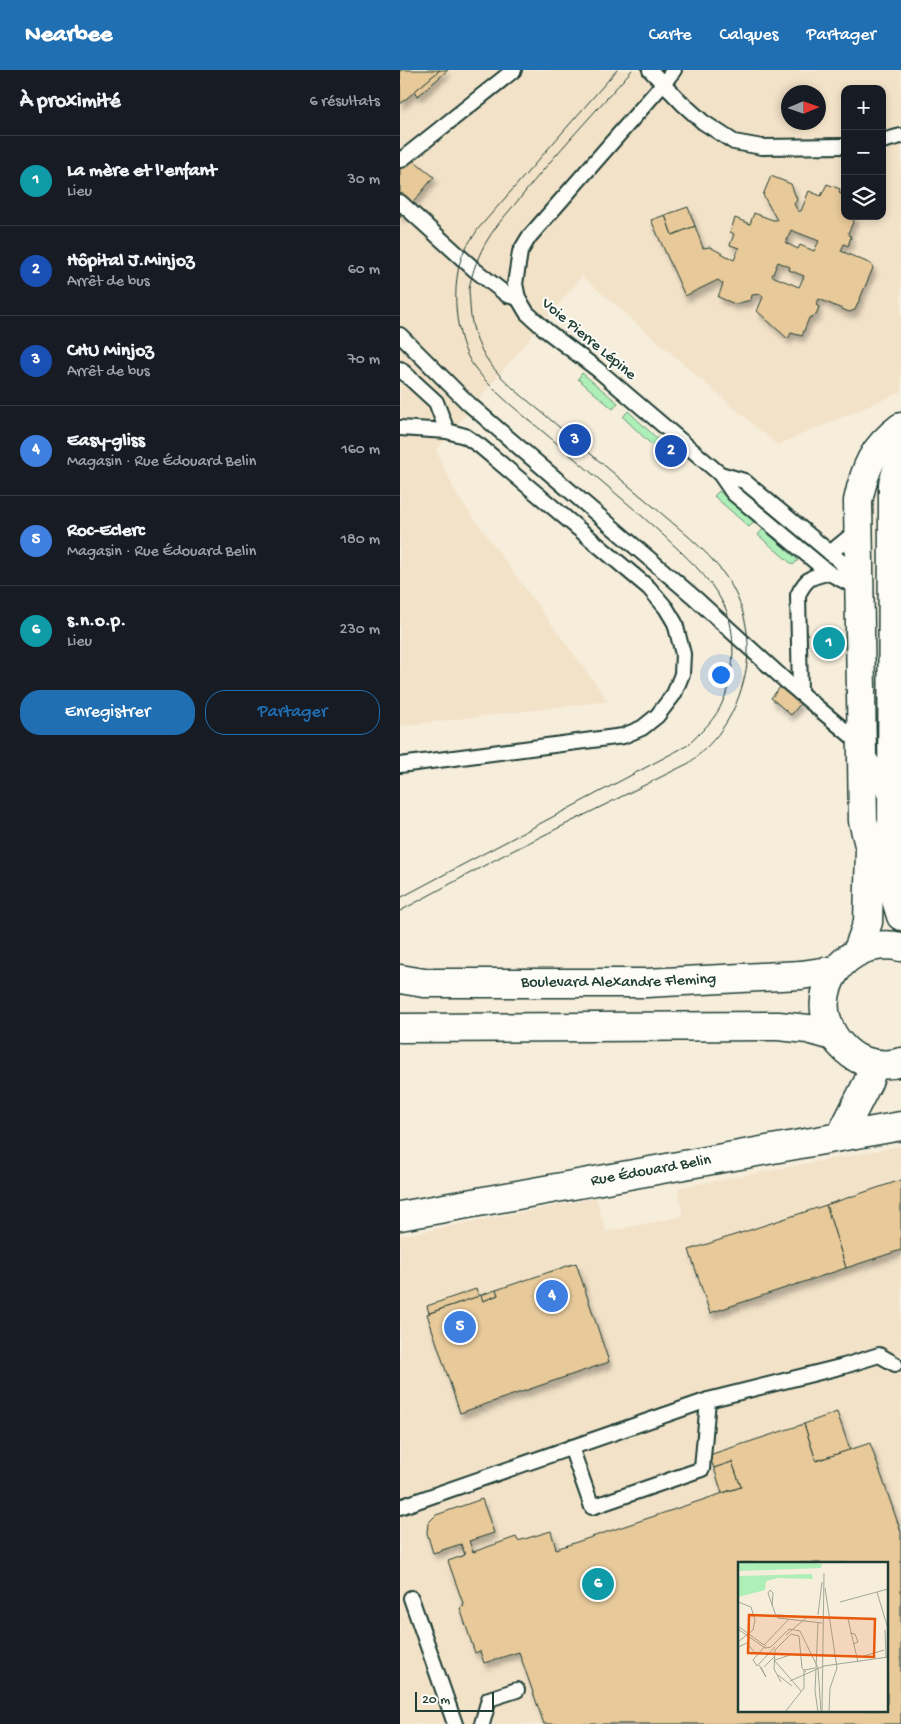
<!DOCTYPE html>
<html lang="fr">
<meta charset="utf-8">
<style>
body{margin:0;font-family:"Gochi Hand",sans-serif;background:#242831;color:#f1f3f6}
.controls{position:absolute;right:15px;top:15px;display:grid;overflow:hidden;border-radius:10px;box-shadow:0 2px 8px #0003}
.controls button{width:45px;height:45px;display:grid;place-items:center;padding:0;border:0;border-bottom:1px solid #363941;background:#171b24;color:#f1f3f6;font:25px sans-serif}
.compass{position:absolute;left:381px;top:15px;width:45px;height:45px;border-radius:50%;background:#171b24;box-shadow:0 2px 8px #0003;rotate:88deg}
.scale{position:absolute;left:15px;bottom:12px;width:79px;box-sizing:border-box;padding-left:5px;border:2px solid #1f3d34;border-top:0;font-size:14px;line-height:18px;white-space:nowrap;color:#1f3d34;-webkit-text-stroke:4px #fdfcf7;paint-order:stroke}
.you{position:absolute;left:320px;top:604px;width:18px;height:18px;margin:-12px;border:4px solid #fff;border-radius:50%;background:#1a73e8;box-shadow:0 0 0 8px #1a73e833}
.badge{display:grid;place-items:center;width:32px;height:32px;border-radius:50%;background:#1f6fb2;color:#fff;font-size:16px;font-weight:700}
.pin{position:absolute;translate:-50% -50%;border:2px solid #fff;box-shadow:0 1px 5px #0006}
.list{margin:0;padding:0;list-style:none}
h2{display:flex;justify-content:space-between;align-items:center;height:65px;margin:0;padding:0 20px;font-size:21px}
h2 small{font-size:16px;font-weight:400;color:#9ea1a6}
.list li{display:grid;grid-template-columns:32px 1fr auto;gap:15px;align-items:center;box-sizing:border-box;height:90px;padding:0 20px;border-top:1px solid #363941}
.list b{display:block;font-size:19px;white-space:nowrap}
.list p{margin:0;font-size:16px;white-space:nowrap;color:#9ea1a6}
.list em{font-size:16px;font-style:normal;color:#9ea1a6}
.actions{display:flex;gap:10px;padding:15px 20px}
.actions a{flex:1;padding:11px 0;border:1px solid #1f6fb2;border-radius:20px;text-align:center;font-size:18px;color:#1f6fb2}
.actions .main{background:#1f6fb2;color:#fff}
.icon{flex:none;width:28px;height:28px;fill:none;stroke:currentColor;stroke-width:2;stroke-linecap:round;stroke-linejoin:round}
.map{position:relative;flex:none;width:501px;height:1654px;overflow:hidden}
header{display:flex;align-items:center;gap:30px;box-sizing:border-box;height:70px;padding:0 25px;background:#1f6fb2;color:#fff}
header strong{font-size:24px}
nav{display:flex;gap:28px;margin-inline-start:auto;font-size:18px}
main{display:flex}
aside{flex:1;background:#171b24}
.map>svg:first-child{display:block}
.built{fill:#f2e2c8;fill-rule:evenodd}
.green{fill:#aeefb8;stroke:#669676}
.building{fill:#e7c99a;stroke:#1f3d34;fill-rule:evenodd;filter:url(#shadow)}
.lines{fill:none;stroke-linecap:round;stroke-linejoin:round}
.service-casing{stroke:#1f3d34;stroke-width:18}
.minor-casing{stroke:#1f3d34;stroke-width:31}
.tertiary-casing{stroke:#1f3d34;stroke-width:31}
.service{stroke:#fdfcf7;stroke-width:14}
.minor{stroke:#fdfcf7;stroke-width:28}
.tertiary{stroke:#fdfcf7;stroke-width:28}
.tram{stroke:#1f3d34;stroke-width:1}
.labels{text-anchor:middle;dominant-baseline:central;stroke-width:4;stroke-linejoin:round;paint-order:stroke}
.street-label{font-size:16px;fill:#1f3d34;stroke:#fdfcf7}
.inset-road{fill:none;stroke:#a0a798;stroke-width:1}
.view{fill:#e8590c;fill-opacity:0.15;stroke:#e8590c;stroke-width:2.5}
.inset-edge{fill:none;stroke:#1f3d34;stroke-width:2.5}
</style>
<header>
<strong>Nearbee</strong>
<nav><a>Carte</a><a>Calques</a><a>Partager</a></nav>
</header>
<main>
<aside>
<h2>À proximité<small>6 résultats</small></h2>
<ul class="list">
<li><span class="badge" style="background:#0f9aa8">1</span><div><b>La mère et l'enfant</b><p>Lieu</p></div><em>30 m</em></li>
<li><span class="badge" style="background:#1a4fb4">2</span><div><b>Hôpital J.Minjoz</b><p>Arrêt de bus</p></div><em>60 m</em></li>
<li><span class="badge" style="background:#1a4fb4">3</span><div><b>CHU Minjoz</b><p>Arrêt de bus</p></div><em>70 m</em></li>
<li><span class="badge" style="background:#3f7fe0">4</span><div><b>Easy-gliss</b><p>Magasin · Rue Édouard Belin</p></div><em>160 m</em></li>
<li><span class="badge" style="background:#3f7fe0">5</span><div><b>Roc-Eclerc</b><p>Magasin · Rue Édouard Belin</p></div><em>180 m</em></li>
<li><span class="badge" style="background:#0f9aa8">6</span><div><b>s.n.o.p.</b><p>Lieu</p></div><em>230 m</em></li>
</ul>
<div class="actions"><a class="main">Enregistrer</a><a>Partager</a></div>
</aside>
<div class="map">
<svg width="501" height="1654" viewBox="0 0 501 1654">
<defs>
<filter id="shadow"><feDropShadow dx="3" dy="5.5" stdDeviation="2.5" flood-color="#0004"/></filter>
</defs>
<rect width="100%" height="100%" fill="#f6eddb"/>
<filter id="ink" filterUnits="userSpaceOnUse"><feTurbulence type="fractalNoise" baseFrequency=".02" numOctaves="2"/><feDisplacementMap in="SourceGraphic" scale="10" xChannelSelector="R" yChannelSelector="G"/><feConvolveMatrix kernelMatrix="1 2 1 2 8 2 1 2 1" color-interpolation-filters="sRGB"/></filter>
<g filter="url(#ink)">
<g class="built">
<path d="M0,0H501V322L377,375L182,206L36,380L56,424L208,631L0,656ZM445,19H482V146H445ZM388,22H418V52H388Z"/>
<path d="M501,1076V1654H0V1166L196,1128L206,1162L283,1146L278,1118ZM340,1493H487V1640H340Z"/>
</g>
<g class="green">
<polygon points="182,303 218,333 213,339 178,309"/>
<polygon points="228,341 263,374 257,380 223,347"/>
<polygon points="319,421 354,452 349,457 314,426"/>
<polygon points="363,459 398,490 393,495 358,465"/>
</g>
<g class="building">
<polygon points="0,0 40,0 0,34"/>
<polygon points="40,0 48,0 18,26 15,21"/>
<polygon points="0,79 34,107 0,148"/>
<path d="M371,106L391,114L397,130L394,134L398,141H401L409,121L421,126L427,114L440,119L439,123L445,126V146H456L448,163L451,167L448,176L444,174L441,181L471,194L473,198L455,240L449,242L419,229L416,235L419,237L416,245L409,248L402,266L391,263L388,269L357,241L363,227L361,224L352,225L351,230L335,234L318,227L323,214L318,210L285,226L251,150L265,145L272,165L295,156L303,178L310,177L334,190L339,178L330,175L334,164L330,162L335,148L350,154L354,143L373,150H377L363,125ZM391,160L419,171L414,181L400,175L398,179L386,173ZM378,192L390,197L389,200L404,206L399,217L372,206Z"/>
<polygon points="288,137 295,156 272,165 265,145"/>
<polygon points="381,616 401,633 391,645 371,628"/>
<polygon points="501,1110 501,1180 446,1198 426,1135"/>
<polygon points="426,1135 446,1198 310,1243 289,1180"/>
<polygon points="176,1193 209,1292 60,1343 27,1244 81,1225 83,1231 98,1225 96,1220"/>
<polygon points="76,1219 79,1226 29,1243 27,1236"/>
<polygon points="96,1220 98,1225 83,1231 81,1225"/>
<polygon points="437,1342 450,1380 416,1391 404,1354"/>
<path d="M404,1354L416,1391L470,1373L501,1462V1654H144L119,1582L84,1593L80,1581L75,1583L60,1538L64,1536L48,1491L65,1485L61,1474L33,1483L27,1463L28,1453L36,1445L82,1429L94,1463L69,1471L73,1482L116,1467L118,1471L151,1461L156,1479L341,1417L332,1392L314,1398L309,1385ZM340,1493H487V1640H340Z"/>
<polygon points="332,1392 341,1417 322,1423 314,1398"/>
</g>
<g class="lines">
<defs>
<g id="service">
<polyline points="250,0 282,33 303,52 334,72 362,77 445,76"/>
<polyline points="274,0 263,14 129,167 120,182 115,214 118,228 127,243 147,261 197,299 320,404 333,423 429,503 460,519"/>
<polyline points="482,71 501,66"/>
<polyline points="1,90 114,0"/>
<polyline points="0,132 75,200 107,225 118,228"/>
<polyline points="0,265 68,333 99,360 295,528 387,612 461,674 476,698 484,724"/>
<polyline points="0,299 36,332 47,361"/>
<polyline points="0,358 47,361 65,366 80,376 249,518 266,538 275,553 283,584 282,604 274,624 257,646 242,658 223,666 0,695"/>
<polyline points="320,404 344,411 440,491 455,513"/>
<polyline points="430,483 458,460"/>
<path d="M400,623L398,525C406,508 412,506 429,503"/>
<polyline points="171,1377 192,1437 302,1399 308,1330"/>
<polyline points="0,1437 308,1330 444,1296 479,1285 495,1294"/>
<polyline points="11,1528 55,1654"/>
<polyline points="82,1654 89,1629 117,1620"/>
</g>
<g id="minor">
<polyline points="501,387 493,414 492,776 493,820 501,846"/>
<path d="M458,880L468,852L470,779L463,751L458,431C465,397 473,378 501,357"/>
<polyline points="440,1067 468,1012 474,994"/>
<path id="s1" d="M0,1146L501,1056"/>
</g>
<g id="tertiary">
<path d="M501,877C444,864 401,927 439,973C446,981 454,988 464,991C476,995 489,996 501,992"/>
<path id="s2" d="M0,909L24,913H246L401,905L436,900"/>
<polyline points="0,958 378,956 408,959 433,966"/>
</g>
</defs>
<use href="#service" class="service-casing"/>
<use href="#minor" class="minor-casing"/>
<use href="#tertiary" class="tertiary-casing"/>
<use href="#service" class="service"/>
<use href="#minor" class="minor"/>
<use href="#tertiary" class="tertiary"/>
<g class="tram">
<path d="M0,828L288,675C301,662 316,649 323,631C335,604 337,561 324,535C309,506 285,486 262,464C225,430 185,398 147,365C122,344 95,324 75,298C54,271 50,212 64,181C68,173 74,166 78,159L217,0"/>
<path d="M0,841L102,786L289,693C320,668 336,644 345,605C353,571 345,533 324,504C305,478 278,458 254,437C217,406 181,376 145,345C107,313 73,291 70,236C70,231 69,224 69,219C72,202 79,183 88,169C97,154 110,140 121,127C156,83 195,42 232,0"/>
</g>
</g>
</g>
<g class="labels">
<g class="street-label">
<text transform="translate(188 270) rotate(40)">Voie Pierre Lépine</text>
<text stroke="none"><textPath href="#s2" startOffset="219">Boulevard Alexandre Fleming</textPath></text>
<text stroke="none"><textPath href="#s1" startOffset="255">Rue Édouard Belin</textPath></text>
</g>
</g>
<g transform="translate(338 1492)">
<rect width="150" height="150" fill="#f6eddb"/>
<path d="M0,0H67L84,2L83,6L0,9ZM74,12L75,17L40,16L28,19L27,28L0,35V14Z" fill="#aeefb8"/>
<path class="inset-road" d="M87,26L99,106L92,126L91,150M139,30L150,67M0,40L13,45L17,58L15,68L0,80M102,40L150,27M34,44L35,31L32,28L30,31L37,51L40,56L84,61M40,53L66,55M80,53L84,20M110,57L120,100M80,61L77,129L80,150M0,64L26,83L51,57M0,67L27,86L33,85L51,67L62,69L80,106L83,150M147,68L148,95M112,71L117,72L120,80L115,82M48,73L68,56M28,83L15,98L19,104L37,85M0,85L9,81L17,91M126,94L146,88M37,98L52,93M37,99L63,129M21,103L28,115L23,105M26,105L37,94M40,113L54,124M52,119L86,104L150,95M43,120L36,107L37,88L53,72L61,74L64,106L68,110M47,150L66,126V108L77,106M84,150L86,11"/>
<path class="view" d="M11,53L137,57L136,95L10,91Z"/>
<rect width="150" height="150" class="inset-edge"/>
</g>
</svg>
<div class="controls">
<button>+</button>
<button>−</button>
<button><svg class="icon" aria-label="layers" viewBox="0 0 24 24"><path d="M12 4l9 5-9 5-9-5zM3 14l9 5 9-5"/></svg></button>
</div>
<svg class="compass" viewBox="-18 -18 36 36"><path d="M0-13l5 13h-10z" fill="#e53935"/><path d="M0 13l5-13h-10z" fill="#9ea1a6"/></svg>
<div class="scale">20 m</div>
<div class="you"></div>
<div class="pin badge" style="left:429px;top:573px;background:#0f9aa8">1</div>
<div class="pin badge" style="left:271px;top:381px;background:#1a4fb4">2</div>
<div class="pin badge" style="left:175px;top:370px;background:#1a4fb4">3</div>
<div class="pin badge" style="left:152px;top:1226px;background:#3f7fe0">4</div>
<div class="pin badge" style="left:60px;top:1257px;background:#3f7fe0">5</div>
<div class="pin badge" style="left:198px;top:1514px;background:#0f9aa8">6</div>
</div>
</main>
